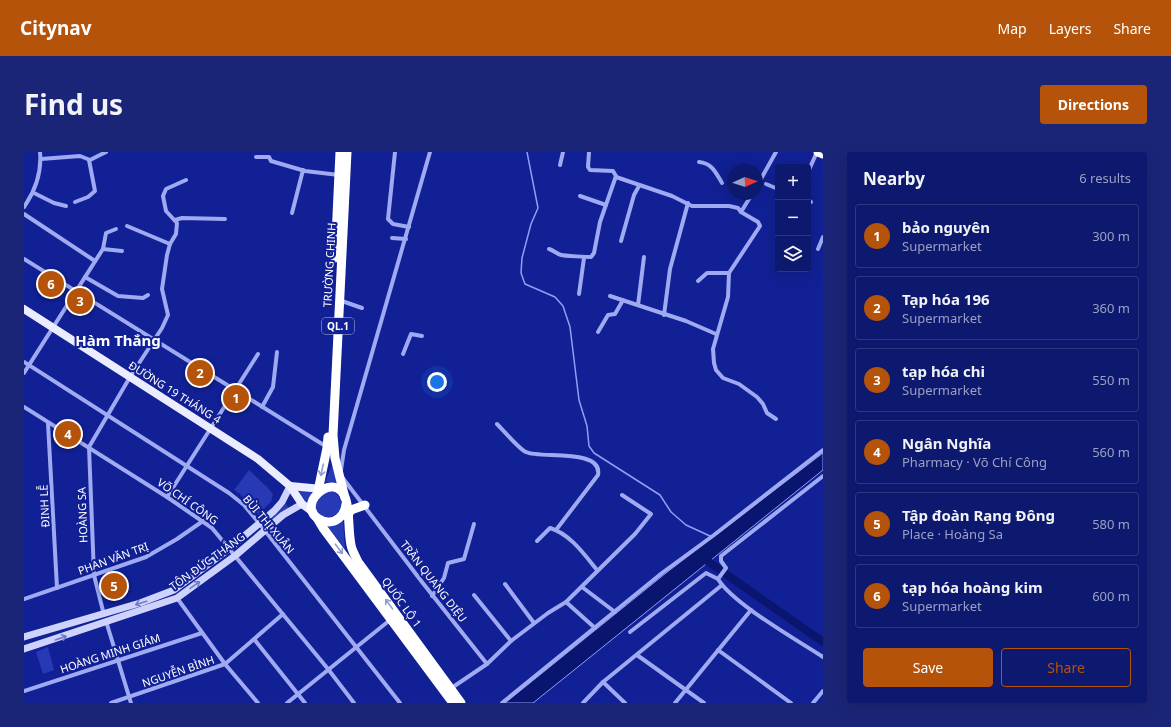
<!DOCTYPE html>
<meta charset="utf-8">
<style>
body{margin:0;font-family:"Noto Sans",sans-serif;background:#1b2577;color:#f1f3f6}
.controls{position:absolute;right:12px;top:12px;display:grid;overflow:hidden;border-radius:4px;box-shadow:0 4px 16px #0002}
.controls button{width:36px;height:36px;display:grid;place-items:center;padding:0;border:0;border-bottom:1px solid #2d3782;background:#0d186f;color:#f1f3f6;font:20px sans-serif}
.compass{position:absolute;left:703px;top:12px;width:36px;height:36px;border-radius:50%;background:#0d186f;box-shadow:0 4px 16px #0002;rotate:87deg}
.you{position:absolute;left:413px;top:230px;width:14px;height:14px;margin:-10px;border:3px solid #fff;border-radius:50%;background:#1a73e8;box-shadow:0 0 0 6px #1a73e833}
.badge{display:grid;place-items:center;width:26px;height:26px;border-radius:50%;background:#b45309;color:#fff;font-size:13px;font-weight:700}
.pin{position:absolute;translate:-50% -50%;border:2px solid #fff;box-shadow:0 1px 4px #0006}
.list{margin:0;padding:0;list-style:none}
h2{display:flex;justify-content:space-between;align-items:center;height:52px;margin:0;padding:0 16px;font-size:17px}
h2 small{font-size:13px;font-weight:400;color:#9aa0c3}
.list li{display:grid;grid-template-columns:26px 1fr auto;gap:12px;align-items:center;box-sizing:border-box;height:64px;margin:0 8px 8px;padding:0 8px;border:1px solid #2d3782;border-radius:4px}
.list b{display:block;font-size:15px;white-space:nowrap}
.list p{margin:0;font-size:13px;white-space:nowrap;color:#9aa0c3}
.list em{font-size:13px;font-style:normal;color:#9aa0c3}
.actions{display:flex;gap:8px;padding:12px 16px}
.actions a{flex:1;padding:9px 0;border:1px solid #b45309;border-radius:4px;text-align:center;font-size:14px;color:#b45309}
.actions .main{background:#b45309;color:#fff}
.icon{flex:none;width:22px;height:22px;fill:none;stroke:currentColor;stroke-width:2;stroke-linecap:round;stroke-linejoin:round}
.map{position:relative;flex:none;width:799px;height:551px;overflow:hidden;border-radius:4px}
header{display:flex;align-items:center;gap:24px;box-sizing:border-box;height:56px;padding:0 20px;background:#b45309;color:#fff}
header strong{font-size:19px}
nav{display:flex;gap:22px;margin-inline-start:auto;font-size:14px}
.intro{display:flex;align-items:center;justify-content:space-between;box-sizing:border-box;height:96px;padding:0 24px}
h1{margin:0;font-size:28px}
.button{padding:10px 18px;border-radius:4px;background:#b45309;color:#fff;font-size:14px;font-weight:700}
main{display:flex;gap:24px;padding:0 24px}
aside{flex:1;background:#0d186f;border-radius:4px;box-shadow:0 4px 16px #0002}
.map>svg:first-child{display:block}
.green{fill:#2739b4}
.water{fill:#0a1570;stroke:#909ff6}
.lines{fill:none;stroke-linecap:round;stroke-linejoin:round}
.stream{stroke:#909ff6;stroke-width:1.5}
.river{stroke:#0a1570;stroke-width:8}
.street{stroke:#9faaf3;stroke-width:4}
.secondary{stroke:#ced3fd;stroke-width:7}
.primary{stroke:#ebecff;stroke-width:8}
.highway{stroke:#fff;stroke-width:9}
.oneway{stroke:#949bcf}
.oneway2{stroke:#707ac8}
.labels{text-anchor:middle;dominant-baseline:central;stroke-width:4;stroke-linejoin:round;paint-order:stroke}
.shield{fill:#112094;stroke:#b8bcdf;stroke-width:1}
.shield-label{font-size:10px;font-weight:bold;fill:#fff}
.street-label{font-size:11px;fill:#fff;stroke:#112094}
.district-label{font-size:15px;font-weight:bold;fill:#fff;stroke:#112094}
</style>
<header>
<strong>Citynav</strong>
<nav><a>Map</a><a>Layers</a><a>Share</a></nav>
</header>
<div class="intro"><h1>Find us</h1><a class="button">Directions</a></div>
<main>
<div class="map">
<svg width="799" height="551" viewBox="0 0 799 551">
<rect width="100%" height="100%" fill="#112094"/>
<g class="green">
<polygon points="308,313 314,332 301,330"/>
<polygon points="225,318 244,336 249,342 247,350 234,362 216,342 210,338"/>
<polygon points="273,339 288,339 283,351"/>
<circle cx="304" cy="352" r="13"/>
<polygon points="262,352 265,356 245,370 244,368"/>
<polygon points="319,368 321,397 304,375"/>
<polygon points="24,495 30,518 19,522 12,500"/>
</g>
<polygon class="water" points="799,301 799,318 509,551 481,551 642,421"/>
<g class="lines">
<polyline class="stream" points="503,0 514,56 507,72 498,106 497,121 501,132 531,145 539,154 546,175 555,248 563,274 565,294 570,301 636,343 647,360 662,373 686,384"/>
<polyline class="river" points="675,408 679,406 799,490"/>
<g class="street">
<polyline points="371,0 364,67 369,72 385,75"/>
<polyline points="232,5 245,5 247,9 281,19 315,23"/>
<polyline points="17,7 56,4 66,8 82,0"/>
<path d="M675,10C688,11 692,21 698,31"/>
<polyline points="536,13 539,0"/>
<polyline points="784,20 793,0"/>
<polyline points="592,25 648,44 668,54 705,54 714,56 717,60"/>
<polyline points="742,32 754,37"/>
<polyline points="733,34 752,0"/>
<polyline points="10,41 30,51 42,54"/>
<polyline points="728,42 717,60 734,70 736,74 705,121 704,145 689,197 690,211 692,218 699,226 715,232 733,245 739,252 743,261 752,267"/>
<polyline points="556,44 582,53"/>
<polyline points="784,49 787,50"/>
<polyline points="51,50 64,45 71,39 65,8"/>
<path d="M0,55C11,39 18,21 16,0"/>
<polyline points="268,61 279,18"/>
<polyline points="0,62 71,109"/>
<polyline points="151,68 158,66 201,67"/>
<polyline points="103,74 146,92"/>
<polyline points="368,86 382,87"/>
<polyline points="597,89 610,43 615,34"/>
<polyline points="79,97 82,81 92,77"/>
<path d="M525,97C529,98 533,102 537,103C540,104 565,105 567,105L570,101L576,70L592,24L589,19L566,18L564,15L565,0"/>
<polyline points="794,97 799,85"/>
<polyline points="0,107 303,295"/>
<polyline points="61,125 94,144 119,146 124,143"/>
<polyline points="674,129 683,121 705,121"/>
<polyline points="555,142 560,106"/>
<polyline points="586,144 662,169 692,182"/>
<polyline points="315,148 338,156"/>
<polyline points="614,153 620,105"/>
<polyline points="640,163 646,117 664,51"/>
<polyline points="574,180 584,163 591,162 599,148"/>
<polyline points="379,202 387,182 398,184"/>
<polyline points="0,210 205,341 220,353 235,371 376,551"/>
<polyline points="0,221 77,100 79,97 98,99"/>
<polyline points="0,255 143,345 188,376 304,517 330,551"/>
<polyline points="238,255 249,235 253,200"/>
<polyline points="24,271 33,436"/>
<path d="M473,272C479,278 496,298 502,300C516,307 579,296 574,323L532,378"/>
<polyline points="317,318 320,298 406,0"/>
<path d="M799,324L697,404V409L702,416L694,427C708,451 773,488 799,505"/>
<polyline points="318,325 398,430 463,512 426,537"/>
<polyline points="143,345 234,202"/>
<path d="M513,389L526,376C546,382 560,402 573,418"/>
<polyline points="481,432 510,471"/>
<polyline points="558,435 591,460"/>
<polyline points="450,443 487,489"/>
<polyline points="408,444 420,426 424,411 440,407 450,372"/>
<polyline points="153,446 201,512 234,551"/>
<polyline points="0,447 122,405 153,387 179,369"/>
<polyline points="542,450 571,476"/>
<polyline points="80,463 70,423 65,295 106,225 138,176 144,163 138,137 143,103 146,92 152,82 153,71 142,59 139,44 142,37 162,28"/>
<polyline points="82,469 107,551"/>
<polyline points="606,480 682,421 694,427"/>
<polyline points="230,487 281,551"/>
<polyline points="694,498 767,551"/>
<polyline points="613,503 680,551"/>
<polyline points="463,512 487,489 524,461 542,450 611,382 627,362 598,343"/>
<polyline points="579,530 601,551"/>
<polyline points="0,539 178,481"/>
<polyline points="87,551 201,512 259,462"/>
<polyline points="263,551 366,468"/>
<polyline points="478,551 638,421 690,383 799,298"/>
<polyline points="559,551 579,530 698,433"/>
<polyline points="651,551 727,458"/>
<polyline points="789,551 799,539"/>
</g>
<g class="secondary">
<polyline points="0,485 116,451 150,438 206,396 250,359 258,350 266,334"/>
<polyline points="0,497 153,446 212,403 259,363 278,352"/>
</g>
<g class="primary">
<polyline points="0,157 234,307 266,334 278,352 289,360"/>
<polyline points="266,334 298,337"/>
</g>
<g class="highway">
<polyline points="794,0 799,2"/>
<polyline points="311,106 316,0"/>
<polyline points="294,339 303,296 304,285"/>
<polyline points="321,346 311,306 309,283 323,0"/>
<path d="M322,352C321,363 312,373 299,369C266,356 312,314 322,348C326,363 324,378 327,393C328,399 332,405 334,410L437,551"/>
<polyline points="324,363 327,358 341,353"/>
<polyline points="293,366 299,376 429,551"/>
</g>
</g>
<defs><path id="oneway-shaft" d="M-6 0H5M1.5-3L5.5 0L1.5 3" fill="none" stroke-width="1.6" stroke-linecap="round" stroke-linejoin="round"/></defs>
<g class="oneway">
<use href="#oneway-shaft" transform="translate(298 318) rotate(102)"/>
<use href="#oneway-shaft" transform="translate(315 397) rotate(53)"/>
<use href="#oneway-shaft" transform="translate(365 452) rotate(-126)"/>
</g>
<g class="oneway2">
<use href="#oneway-shaft" transform="translate(171 433) rotate(-35)"/>
<use href="#oneway-shaft" transform="translate(117 451) rotate(163)"/>
<use href="#oneway-shaft" transform="translate(37 486) rotate(-19)"/>
</g>
<g class="labels">
<rect class="shield" x="298" y="166" width="32" height="16" rx="3"/>
<g class="shield-label">
<text x="314" y="174">QL.1</text>
</g>
<g class="street-label">
<text transform="translate(305 113) rotate(-87)">TRƯỜNG CHINH</text>
<text transform="translate(151 240) rotate(32)">ĐƯỜNG 19 THÁNG 4</text>
<text transform="translate(164 349) rotate(35)">VÕ CHÍ CÔNG</text>
<text transform="translate(20 354) rotate(-93)">ĐINH LỄ</text>
<text transform="translate(58 363) rotate(-92)">HOÀNG SA</text>
<text transform="translate(245 372) rotate(50)">BÙI THỊ XUÂN</text>
<text transform="translate(89 406) rotate(-20)">PHAN VĂN TRỊ</text>
<text transform="translate(183 409) rotate(-36)">TÔN ĐỨC THẮNG</text>
<text transform="translate(410 429) rotate(52)">TRẦN QUANG DIỆU</text>
<text transform="translate(378 450) rotate(54)">QUỐC LỘ 1</text>
<text transform="translate(86 501) rotate(-18)">HOÀNG MINH GIÁM</text>
<text transform="translate(154 519) rotate(-19)">NGUYỄN BÌNH</text>
</g>
<g class="district-label">
<text x="94" y="188">Hàm Thắng</text>
</g>
</g>
</svg>
<div class="controls">
<button>+</button>
<button>−</button>
<button><svg class="icon" aria-label="layers" viewBox="0 0 24 24"><path d="M12 4l9 5-9 5-9-5zM3 14l9 5 9-5"/></svg></button>
</div>
<svg class="compass" viewBox="-18 -18 36 36"><path d="M0-13l5 13h-10z" fill="#e53935"/><path d="M0 13l5-13h-10z" fill="#9aa0c3"/></svg>
<div class="you"></div>
<div class="pin badge" style="left:212px;top:246px">1</div>
<div class="pin badge" style="left:176px;top:221px">2</div>
<div class="pin badge" style="left:56px;top:149px">3</div>
<div class="pin badge" style="left:44px;top:282px">4</div>
<div class="pin badge" style="left:90px;top:434px">5</div>
<div class="pin badge" style="left:27px;top:132px">6</div>
</div>
<aside>
<h2>Nearby<small>6 results</small></h2>
<ul class="list">
<li><span class="badge">1</span><div><b>bảo nguyên</b><p>Supermarket</p></div><em>300 m</em></li>
<li><span class="badge">2</span><div><b>Tạp hóa 196</b><p>Supermarket</p></div><em>360 m</em></li>
<li><span class="badge">3</span><div><b>tạp hóa chi</b><p>Supermarket</p></div><em>550 m</em></li>
<li><span class="badge">4</span><div><b>Ngân Nghĩa</b><p>Pharmacy · Võ Chí Công</p></div><em>560 m</em></li>
<li><span class="badge">5</span><div><b>Tập đoàn Rạng Đông</b><p>Place · Hoàng Sa</p></div><em>580 m</em></li>
<li><span class="badge">6</span><div><b>tạp hóa hoàng kim</b><p>Supermarket</p></div><em>600 m</em></li>
</ul>
<div class="actions"><a class="main">Save</a><a>Share</a></div>
</aside>
</main>
